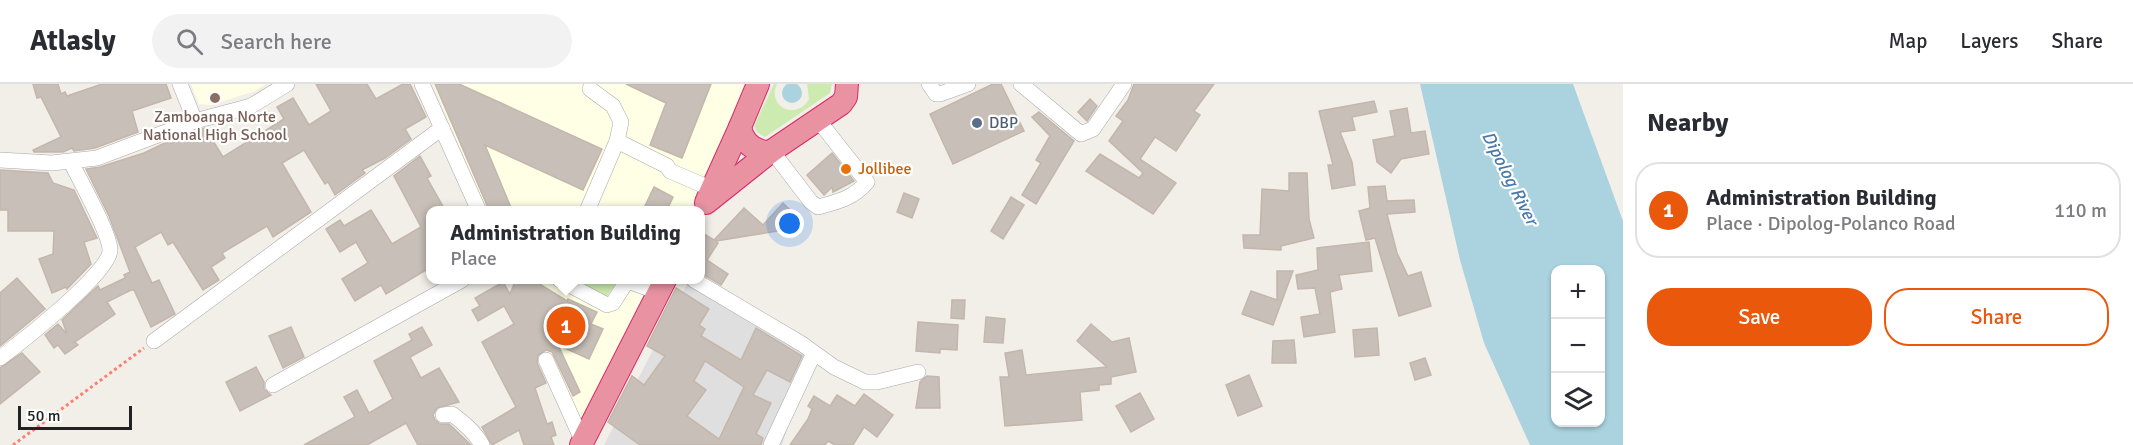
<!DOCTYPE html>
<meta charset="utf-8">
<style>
body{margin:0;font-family:Signika,sans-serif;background:#f2f2f3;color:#2b2b33}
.controls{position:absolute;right:18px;bottom:18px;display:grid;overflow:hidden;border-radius:12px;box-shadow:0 2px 4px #0004}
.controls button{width:54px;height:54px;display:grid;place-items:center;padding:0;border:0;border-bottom:2px solid #e1e1e2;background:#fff;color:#2b2b33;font:30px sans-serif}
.scale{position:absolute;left:18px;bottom:15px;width:114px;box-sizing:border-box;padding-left:6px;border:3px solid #222;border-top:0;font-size:16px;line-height:21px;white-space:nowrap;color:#222;-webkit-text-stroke:4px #fff;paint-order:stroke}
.you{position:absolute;left:790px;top:140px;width:21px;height:21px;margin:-15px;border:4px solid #fff;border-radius:50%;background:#1a73e8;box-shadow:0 0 0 9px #1a73e833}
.badge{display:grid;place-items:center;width:39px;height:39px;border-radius:50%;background:#ea580c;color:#fff;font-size:20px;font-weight:700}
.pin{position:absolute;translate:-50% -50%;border:3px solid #fff;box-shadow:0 2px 6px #0006}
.popup{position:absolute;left:426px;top:122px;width:279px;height:78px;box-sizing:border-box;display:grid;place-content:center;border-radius:12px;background:#fff;filter:drop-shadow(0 2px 4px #0005);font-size:20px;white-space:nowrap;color:#7c7c81}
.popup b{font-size:22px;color:#2b2b33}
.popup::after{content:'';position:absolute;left:50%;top:100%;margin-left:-12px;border:12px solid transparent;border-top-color:#fff}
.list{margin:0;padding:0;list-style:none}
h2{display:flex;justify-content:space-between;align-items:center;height:78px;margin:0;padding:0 24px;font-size:26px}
h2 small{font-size:20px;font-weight:400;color:#7c7c81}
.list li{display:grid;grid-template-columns:39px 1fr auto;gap:18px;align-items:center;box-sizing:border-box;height:96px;margin:0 12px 12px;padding:0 12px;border:2px solid #e1e1e2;border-radius:24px}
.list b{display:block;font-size:22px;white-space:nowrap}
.list p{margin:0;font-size:20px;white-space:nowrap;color:#7c7c81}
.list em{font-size:20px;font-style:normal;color:#7c7c81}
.actions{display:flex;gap:12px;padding:18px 24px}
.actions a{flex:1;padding:14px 0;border:2px solid #ea580c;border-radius:24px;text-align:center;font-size:21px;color:#ea580c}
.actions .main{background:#ea580c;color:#fff}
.icon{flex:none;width:33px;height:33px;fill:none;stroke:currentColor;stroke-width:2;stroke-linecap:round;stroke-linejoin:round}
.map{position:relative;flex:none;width:1623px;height:361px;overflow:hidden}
header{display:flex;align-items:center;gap:36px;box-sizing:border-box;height:84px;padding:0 30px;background:#fff;border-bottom:2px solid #e1e1e2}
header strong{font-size:28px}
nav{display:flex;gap:33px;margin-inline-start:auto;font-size:21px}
.search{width:420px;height:54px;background:#f2f2f3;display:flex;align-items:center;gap:15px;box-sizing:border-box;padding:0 21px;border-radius:33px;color:#7c7c81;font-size:22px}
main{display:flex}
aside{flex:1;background:#fff}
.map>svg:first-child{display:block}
.residential{fill:#e0dfdf}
.education{fill:#ffffe5}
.grass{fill:#cdebb0}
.water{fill:#aad3df;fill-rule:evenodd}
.building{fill:#c7bfb8;stroke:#c4b6ab;stroke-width:1.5;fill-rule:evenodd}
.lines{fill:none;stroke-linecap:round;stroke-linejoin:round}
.minor-casing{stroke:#a9a9a9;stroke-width:16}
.highway-casing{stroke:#dc2a67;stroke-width:24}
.path{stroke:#fa8072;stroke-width:3;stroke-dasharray:3 3;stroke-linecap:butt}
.minor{stroke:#fff;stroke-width:15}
.highway{stroke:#e892a2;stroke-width:22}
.education-dot{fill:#8d6e63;stroke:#fff;stroke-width:2}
.service-dot{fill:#5c6f8a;stroke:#fff;stroke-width:2}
.food-dot{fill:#e8710a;stroke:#fff;stroke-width:2}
.labels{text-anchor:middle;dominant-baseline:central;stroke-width:4.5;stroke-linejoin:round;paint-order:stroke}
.education-label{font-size:16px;fill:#785e54;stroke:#fff}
.service-label{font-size:16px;fill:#4e5e75;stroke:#fff;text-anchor:start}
.food-label{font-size:16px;fill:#c56008;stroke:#fff;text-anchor:start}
.water-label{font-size:18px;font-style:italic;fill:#4a7aab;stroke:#fff}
</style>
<header>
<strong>Atlasly</strong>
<div class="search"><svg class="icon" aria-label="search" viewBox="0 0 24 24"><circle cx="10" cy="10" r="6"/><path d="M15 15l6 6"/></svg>Search here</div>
<nav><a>Map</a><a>Layers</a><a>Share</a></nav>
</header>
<main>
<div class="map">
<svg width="1623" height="361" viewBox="0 0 1623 361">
<rect width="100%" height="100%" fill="#f2efe9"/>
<polygon class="residential" points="688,198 811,269 782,361 604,361"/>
<g class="education">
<polygon points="191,0 266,0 255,7 211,21 199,20"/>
<polygon points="433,0 744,0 734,37 689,127 487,126"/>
<polygon points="516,196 654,196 579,342"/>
</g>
<g class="grass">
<path d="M774,0H777C766,23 797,37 809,15L807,0H832L830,9L765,53L757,48L754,42Z"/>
<polygon points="570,196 613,196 617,198 606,214"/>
</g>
<g class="water">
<circle cx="792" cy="9" r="10"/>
<path d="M1420,0H1573L1623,137V361H1530L1484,259L1460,176ZM1556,186H1600V338H1556Z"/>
</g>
<g class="building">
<polygon points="33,0 58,0 61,10 65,8 67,12 102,0 166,0 171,14 132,27 138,48 95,64 74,67 72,64 63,68 34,68 33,66 61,53 41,13 37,14"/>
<polygon points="316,0 367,0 376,15 403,0 410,0 426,33 405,45 411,55 385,74 362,86 365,89 335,111 328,98 325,100 304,66 282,79 311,128 273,153 267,142 222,169 225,174 211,183 219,196 203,206 173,158 168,161 161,148 135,163 152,199 159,196 175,230 151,243 134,206 131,206 107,218 115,230 75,258 78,261 65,270 58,261 54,264 45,251 58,240 67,250 62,236 98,202 100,206 125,194 124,191 130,188 109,132 86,85 100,83 144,69 169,57 171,60 186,51 205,44 223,73 284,35 277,23 293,14 309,41 331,27"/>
<polygon points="435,0 459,0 602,65 583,106 485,61 512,126 489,126"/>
<polygon points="626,0 711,0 682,74 650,61 666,19"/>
<polygon points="993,0 1001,0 1024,47 953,80 930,30"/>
<polygon points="1134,0 1214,0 1194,27 1200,31 1176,67 1155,53 1140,75 1176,99 1153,130 1086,87 1100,70 1139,94 1143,89 1109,57 1123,37 1116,32 1128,16"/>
<polygon points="1090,15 1097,22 1087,37 1078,28"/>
<polygon points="1374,17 1377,28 1352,33 1355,46 1340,48 1352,78 1355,101 1332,105 1328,81 1333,81 1319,27"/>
<polygon points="1407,24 1411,49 1425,47 1429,70 1401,75 1391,89 1377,78 1373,56 1395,52 1390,27"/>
<polygon points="1039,28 1074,57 1036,120 1022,111 1041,79 1036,76 1050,52 1032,33"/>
<polygon points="832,69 854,97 833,108 832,103 824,111 807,91"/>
<polygon points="420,72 431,92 427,94 445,126 431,126 431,183 386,210 381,201 355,217 342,195 368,179 356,158 340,168 326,145 340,136 344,142 371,126 392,160 421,143 394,92"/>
<polygon points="0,86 48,89 53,99 74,106 97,154 84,158 91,180 67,205 66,203 52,209 39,175 53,170 54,147 8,147 8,126 0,126"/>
<polygon points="1289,89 1307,89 1309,135 1314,154 1281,162 1281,166 1244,164 1243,151 1260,151 1262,105 1289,107"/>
<polygon points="1385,102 1387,117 1414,116 1415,128 1387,130 1397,169 1408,192 1421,188 1431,222 1399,232 1375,154 1366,156 1359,127 1370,124 1368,103"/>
<polygon points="654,103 673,113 667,126 643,126"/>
<polygon points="904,109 919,115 912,134 897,128"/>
<polygon points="1011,113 1024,121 1003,155 991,147"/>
<polygon points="783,119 796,132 784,146 716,157 718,159 707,176 728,190 721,201 701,189 701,148 714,156 744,124 763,141"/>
<polygon points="1369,158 1372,187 1339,191 1342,205 1330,208 1335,248 1304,253 1301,233 1320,230 1315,204 1298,205 1296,191 1318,186 1317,164"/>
<polygon points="1277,187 1293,187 1273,241 1242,230 1251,207 1277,216"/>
<polygon points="17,194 45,225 0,262 0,209"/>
<polygon points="516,195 543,195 541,201 567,217 568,215 597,228 591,240 603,245 589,275 558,261 580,308 573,312 552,268 546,266 538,271 537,279 546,299 535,304 547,340 552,338 556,351 551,353 554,361 524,361 519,346 492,361 482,343 516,323 482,258 514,240 504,222 478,237 472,226 480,222 475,214 503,198 510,210"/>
<path d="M676,204L709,225L699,241L705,245L701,252L741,276L756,244L802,272L790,298L767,286L753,311L771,319L756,350L763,354L761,361H640L608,338L632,292L644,301L665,272L647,262ZM705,277L744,303L719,355L687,332L706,306L694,297Z"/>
<polygon points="952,216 965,216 964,235 951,234"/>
<polygon points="986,233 1005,235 1003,259 984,258"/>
<polygon points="918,238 958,241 957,266 940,265 940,269 916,267"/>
<polygon points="1091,240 1112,258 1129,254 1136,288 1111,293 1111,300 1099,301 1099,306 1080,308 1082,336 1005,342 1000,293 1009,293 1005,269 1022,266 1026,291 1107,283 1077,257"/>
<polygon points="291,243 304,273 283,284 269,252"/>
<polygon points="422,243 432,261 410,273 421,294 439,284 459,318 437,324 433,331 435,336 440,340 449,340 471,361 418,361 406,339 367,361 304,361 355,333 344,313 357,306 369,329 393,315 374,277 412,256 409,250"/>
<polygon points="1377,244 1379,271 1355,273 1353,246"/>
<polygon points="1294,256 1296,279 1272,279 1273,257"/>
<polygon points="22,269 40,288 0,320 0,284"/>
<polygon points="1425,274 1431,291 1415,296 1410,279"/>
<polygon points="256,283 264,298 264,305 271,311 240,327 226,298"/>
<polygon points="1249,291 1262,322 1238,332 1226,301"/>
<polygon points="927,292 939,293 940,324 916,324 920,298"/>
<polygon points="1140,309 1154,335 1131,348 1116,322"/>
<polygon points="864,310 893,331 877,353 864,343 853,361 835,361 828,357 825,361 790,361 808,335 812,325 808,322 814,312 830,322 837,311 855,322"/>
</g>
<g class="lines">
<defs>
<g id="minor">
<polyline points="180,0 195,37"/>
<polyline points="422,0 479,127"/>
<polyline points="929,0 936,10 940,10 968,0"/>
<polyline points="1021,0 1081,50 1093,45 1124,0"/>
<polyline points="590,5 613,22 621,38 617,57 667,82 670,87 712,105"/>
<path d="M772,67L811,118L818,123C837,118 854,114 867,98L818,36"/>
<polyline points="0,76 52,79 97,74 195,37 251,22 287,0"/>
<polyline points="587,127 617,57"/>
<polyline points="560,196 607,221 613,219 627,197"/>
<polyline points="625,196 658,208"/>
<polyline points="694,196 802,260 834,283 865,298 877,298 918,288"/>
<polyline points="154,257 442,44"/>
<path d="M0,274C20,259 111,188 110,166C110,149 80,97 71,78"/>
<polyline points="546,276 583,358"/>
<polyline points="273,301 462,196"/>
<path d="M443,331L452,330C464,339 475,348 482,361"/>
<polyline points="771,361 814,269"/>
</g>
<g id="highway">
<path d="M758,0L740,43C743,59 754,68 770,68"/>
<polyline points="707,116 740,43"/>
<polyline points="706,119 770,68 841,20 846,13 847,0"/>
<polyline points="581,361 665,196"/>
</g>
</defs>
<use href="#minor" class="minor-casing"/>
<use href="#highway" class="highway-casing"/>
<polyline class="path" points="13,361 144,264"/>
<use href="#minor" class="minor"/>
<use href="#highway" class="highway"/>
</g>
<circle class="education-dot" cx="215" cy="14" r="6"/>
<circle class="service-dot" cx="977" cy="39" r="6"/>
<circle class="food-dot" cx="846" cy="85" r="6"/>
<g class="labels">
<g class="education-label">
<text x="215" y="33">Zamboanga Norte<tspan x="215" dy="18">National High School</tspan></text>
</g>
<g class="service-label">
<text x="989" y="39">DBP</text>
</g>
<g class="food-label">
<text x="858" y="85">Jollibee</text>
</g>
<g class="water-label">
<text transform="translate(1510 94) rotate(63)">Dipolog River</text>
</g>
</g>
</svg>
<div class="controls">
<button>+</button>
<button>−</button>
<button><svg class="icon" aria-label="layers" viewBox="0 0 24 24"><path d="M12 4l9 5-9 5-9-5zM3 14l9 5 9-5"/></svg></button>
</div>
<div class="scale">50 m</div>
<div class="you"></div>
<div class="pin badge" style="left:566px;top:242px">1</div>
<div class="popup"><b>Administration Building</b>Place</div>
</div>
<aside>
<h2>Nearby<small></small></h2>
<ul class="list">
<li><span class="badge">1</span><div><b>Administration Building</b><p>Place · Dipolog-Polanco Road</p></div><em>110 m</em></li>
</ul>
<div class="actions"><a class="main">Save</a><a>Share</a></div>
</aside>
</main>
